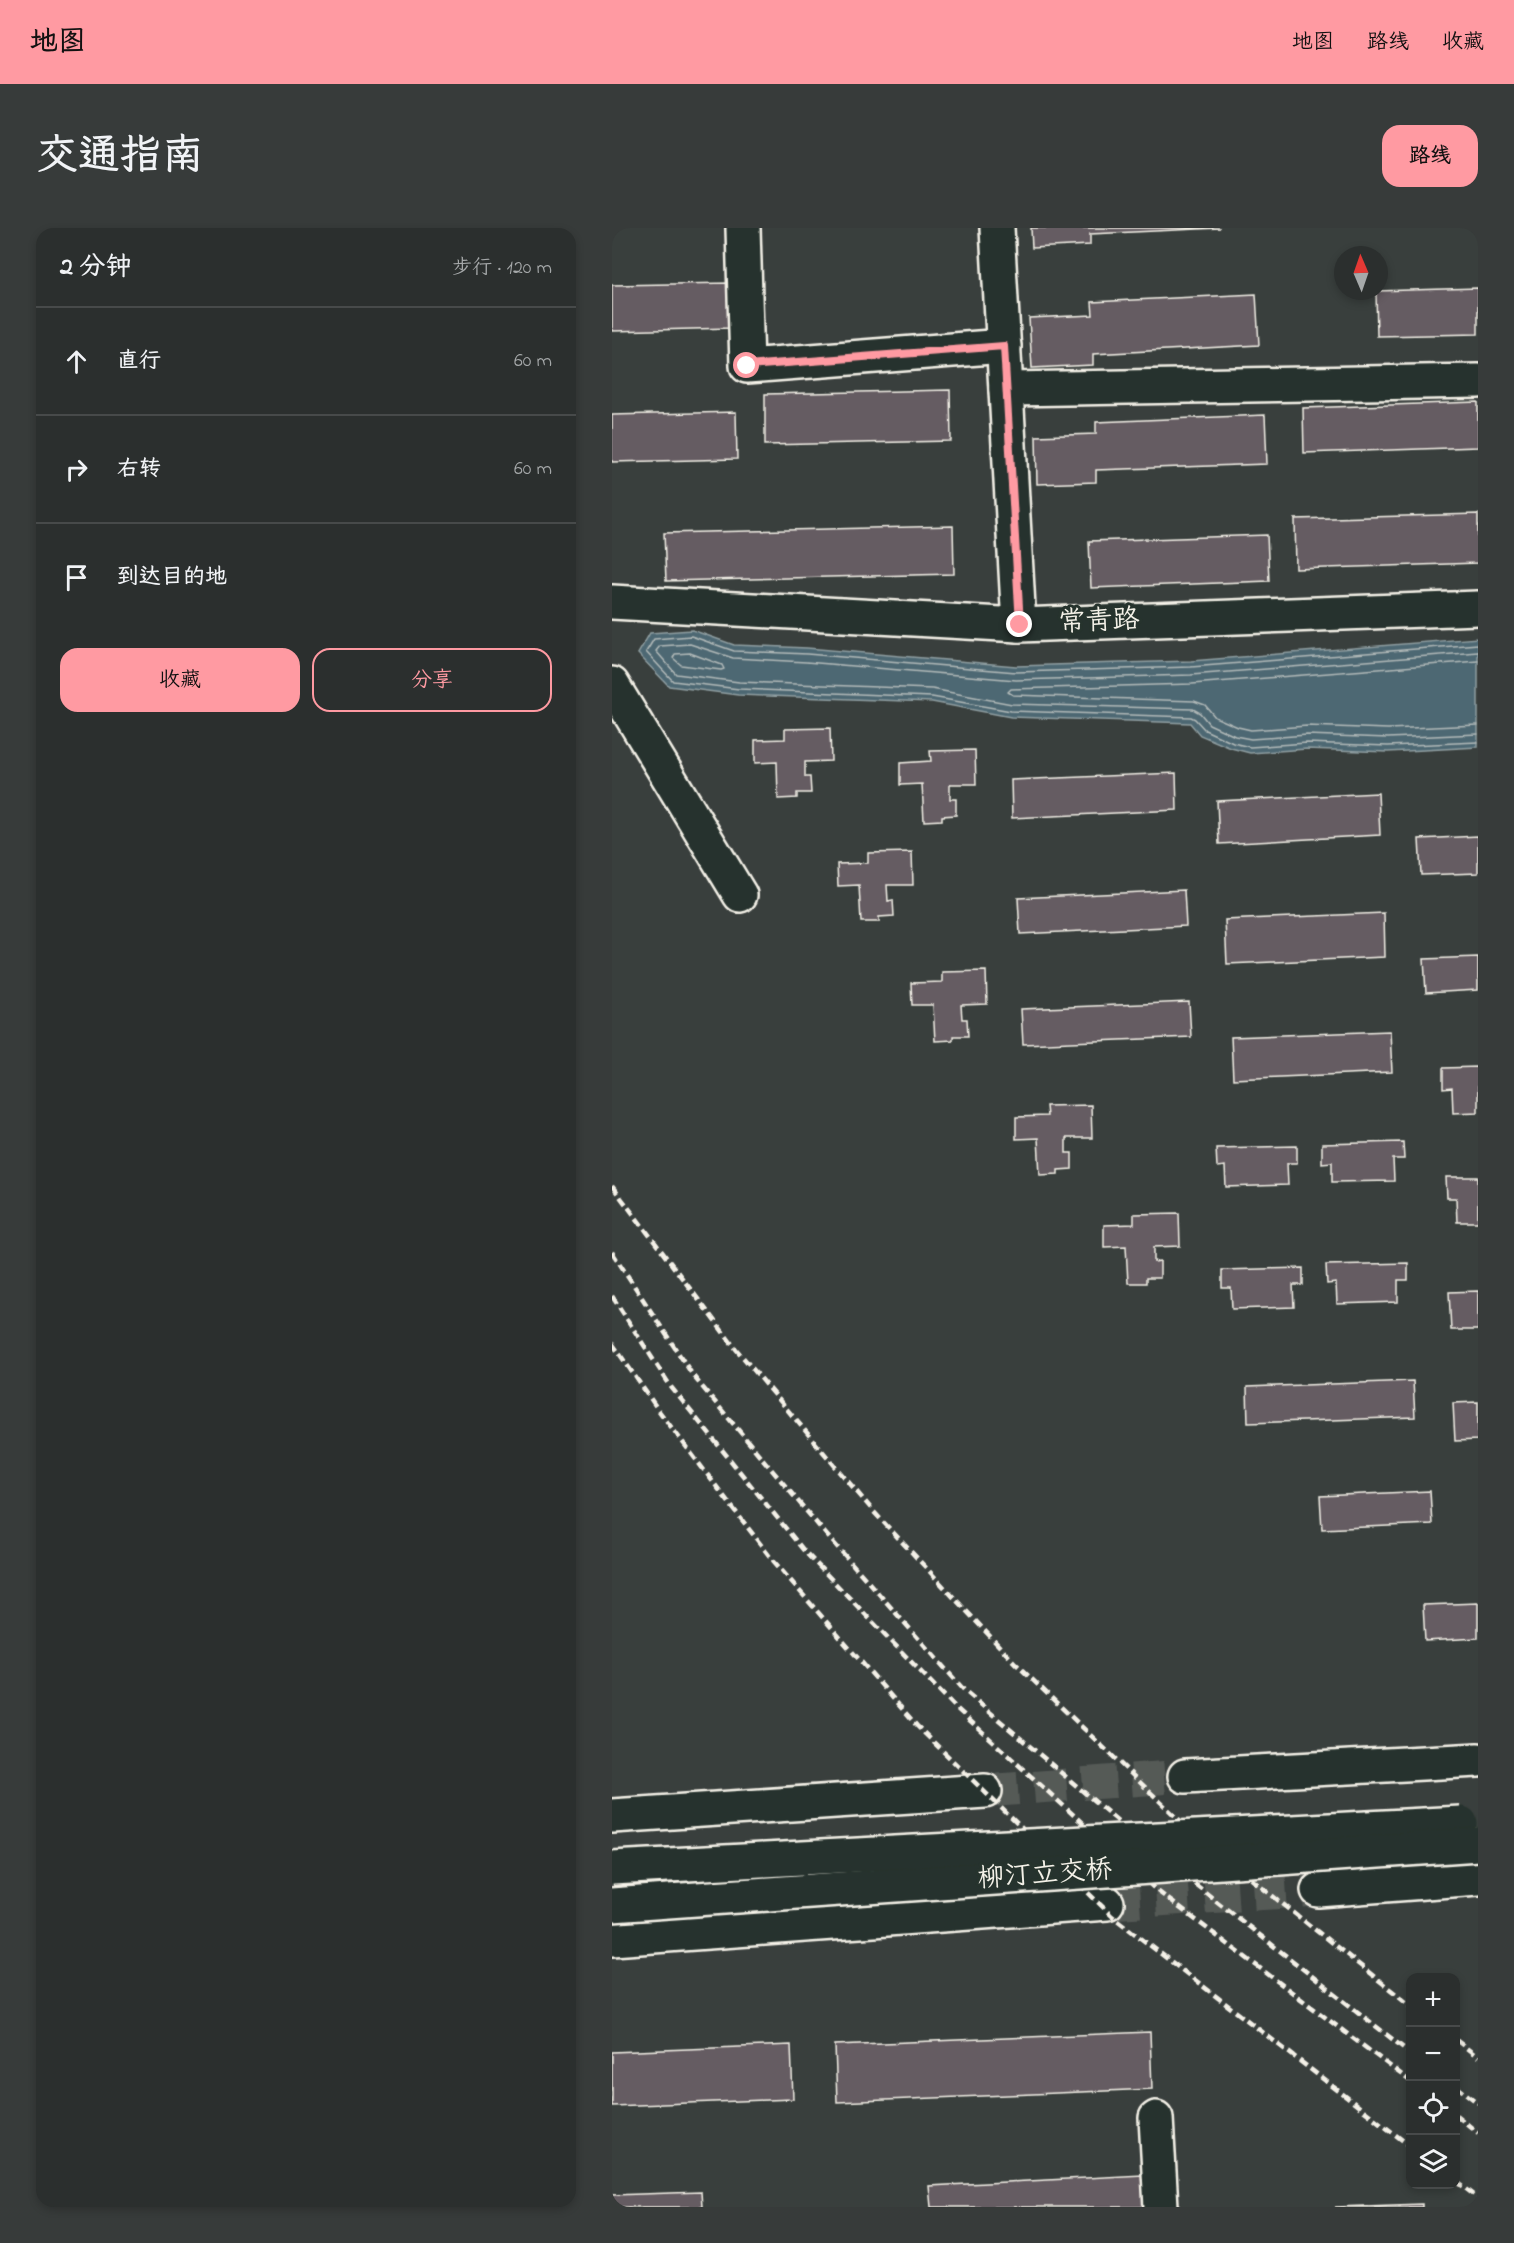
<!DOCTYPE html>
<html lang="zh">
<meta charset="utf-8">
<style>
body{margin:0;font-family:"Indie Flower","LXGW WenKai TC",sans-serif;background:#373b3a;color:#f1f3f6}
.controls{position:absolute;right:18px;bottom:18px;display:grid;overflow:hidden;border-radius:12px;box-shadow:0 3px 9px #0003}
.controls button{width:54px;height:54px;display:grid;place-items:center;padding:0;border:0;border-bottom:2px solid #474a4a;background:#2b2f2e;color:#f1f3f6;font:30px sans-serif}
.compass{position:absolute;left:722px;top:18px;width:54px;height:54px;border-radius:50%;background:#2b2f2e;box-shadow:0 3px 9px #0003;rotate:358deg}
.stop{position:absolute;width:18px;height:18px;margin:-14px;border:4px solid #ff9aa2;border-radius:50%;background:#fff}
.stop.end{background:#ff9aa2;border-color:#fff;box-shadow:0 2px 6px #0008}
.list{margin:0;padding:0;list-style:none}
h2{display:flex;justify-content:space-between;align-items:center;height:78px;margin:0;padding:0 24px;font-size:26px}
h2 small{font-size:20px;font-weight:400;color:#a6a9aa}
.list li{display:grid;grid-template-columns:39px 1fr auto;gap:18px;align-items:center;box-sizing:border-box;height:108px;padding:0 24px;border-top:2px solid #474a4a}
.list b{display:block;font-size:22px;white-space:nowrap}
.list em{font-size:20px;font-style:normal;color:#a6a9aa}
.actions{display:flex;gap:12px;padding:18px 24px}
.actions a{flex:1;padding:14px 0;border:2px solid #ff9aa2;border-radius:18px;text-align:center;font-size:21px;color:#ff9aa2}
.actions .main{background:#ff9aa2;color:#111}
.icon{flex:none;width:33px;height:33px;fill:none;stroke:currentColor;stroke-width:2;stroke-linecap:round;stroke-linejoin:round}
.map{position:relative;flex:none;width:866px;height:1979px;overflow:hidden;border-radius:18px}
header{display:flex;align-items:center;gap:36px;box-sizing:border-box;height:84px;padding:0 30px;background:#ff9aa2;color:#111}
header strong{font-size:28px}
nav{display:flex;gap:33px;margin-inline-start:auto;font-size:21px}
.intro{display:flex;align-items:center;justify-content:space-between;box-sizing:border-box;height:144px;padding:0 36px}
h1{margin:0;font-size:42px}
.button{padding:15px 27px;border-radius:18px;background:#ff9aa2;color:#111;font-size:21px;font-weight:700}
main{display:flex;gap:36px;padding:0 36px}
aside{flex:1;background:#2b2f2e;border-radius:18px;box-shadow:0 3px 9px #0003}
.map>svg:first-child{display:block}
.water{fill:#4e6873;stroke:#909fa2;stroke-width:1.5}
.lines{fill:none;stroke-linecap:round;stroke-linejoin:round}
.shore{stroke:#b2bab9;stroke-width:1.5}
.building{fill:#655c62;stroke:#f4f1e8;stroke-width:1.5}
.major-tunnel{stroke:#555a57;stroke-width:33;stroke-dasharray:33 16;stroke-linecap:butt}
.minor-casing{stroke:#f4f1e8;stroke-width:38}
.major-casing{stroke:#f4f1e8;stroke-width:38}
.minor{stroke:#26332d;stroke-width:33}
.major{stroke:#26332d;stroke-width:33}
.rail{stroke:#f4f1e8;stroke-width:4.5;stroke-dasharray:9 4.5;stroke-linecap:butt}
.major-bridge-casing{stroke:#f4f1e8;stroke-width:38;stroke-linecap:butt}
.major-bridge{stroke:#26332d;stroke-width:33}
.route{stroke:#ff9aa2;stroke-width:8}
.labels{text-anchor:middle;dominant-baseline:central;stroke-width:6;stroke-linejoin:round;paint-order:stroke}
.street-label{font-size:27px;fill:#f4f1e8;stroke:#26332d}
</style>
<header>
<strong>地图</strong>
<nav><a>地图</a><a>路线</a><a>收藏</a></nav>
</header>
<div class="intro"><h1>交通指南</h1><a class="button">路线</a></div>
<main>
<aside>
<h2>2 分钟<small>步行 · 120 m</small></h2>
<ul class="list">
<li><svg class="icon" aria-label="ahead" viewBox="0 0 24 24"><path d="M12 20V5M6 11l6-6 6 6"/></svg><div><b>直行</b></div><em>60 m</em></li>
<li><svg class="icon" aria-label="right" viewBox="0 0 24 24"><path d="M7 20v-9h11M14 6l5 5-5 5"/></svg><div><b>右转</b></div><em>60 m</em></li>
<li><svg class="icon" aria-label="arrive" viewBox="0 0 24 24"><path d="M6 21V4h12l-3 4 3 4H6"/></svg><div><b>到达目的地</b></div></li>
</ul>
<div class="actions"><a class="main">收藏</a><a>分享</a></div>
</aside>
<div class="map">
<svg width="866" height="1979" viewBox="0 0 866 1979">
<rect width="100%" height="100%" fill="#393f3d"/>
<filter id="ink" filterUnits="userSpaceOnUse"><feTurbulence type="fractalNoise" baseFrequency=".0167" numOctaves="2"/><feDisplacementMap in="SourceGraphic" scale="12" xChannelSelector="R" yChannelSelector="G"/><feConvolveMatrix kernelMatrix="1 2 1 2 8 2 1 2 1" color-interpolation-filters="sRGB"/></filter>
<g filter="url(#ink)">
<polygon class="water" points="80,402 122,417 195,420 404,438 579,433 866,410 866,519 776,524 695,521 638,525 619,520 588,507 578,495 399,489 320,474 126,467 57,458 26,426 38,405"/>
<g class="lines">
<g class="shore">
<polyline points="866,416 579,439 404,444 195,426 122,423 79,408 42,411 34,424 61,453 127,461 320,469 399,483 579,489 583,491 593,502 621,515 638,519 695,515 776,518 866,514"/>
<polyline points="866,424 579,447 404,452 194,434 121,430 78,416 48,418 44,423 64,446 127,454 320,461 400,476 581,481 588,485 597,496 623,508 639,511 695,507 776,510 866,506"/>
<polygon points="78,425 110,437 112,441 109,442 69,437 61,430 63,426"/>
<polyline points="866,433 580,456 399,461 396,464 401,467 582,473 593,477 603,489 626,499 639,502 695,498 776,501 866,497"/>
</g>
</g>
<g class="building">
<polygon points="419,0 608,0 478,6 478,17 420,20"/>
<polygon points="120,55 120,100 0,103 0,57"/>
<polygon points="866,60 866,106 765,108 764,63"/>
<polygon points="644,66 647,117 481,126 481,137 420,140 417,90 481,87 480,74"/>
<polygon points="338,162 339,213 153,217 153,166"/>
<polygon points="866,174 866,219 692,225 691,180"/>
<polygon points="124,184 125,231 0,234 0,187"/>
<polygon points="653,187 655,236 484,242 484,254 425,256 424,208 484,206 484,194"/>
<polygon points="866,286 866,335 684,341 683,291"/>
<polygon points="341,298 342,346 54,353 52,305"/>
<polygon points="655,307 657,353 479,360 477,313"/>
<polygon points="218,500 219,533 193,534 193,549 198,549 199,565 185,565 185,570 166,571 165,534 143,535 143,512 173,511 173,501"/>
<polygon points="363,522 364,556 338,556 338,571 344,571 344,587 330,588 330,592 312,593 310,556 288,557 288,535 319,533 318,523"/>
<polygon points="564,545 565,582 400,590 399,552"/>
<polygon points="766,565 768,607 607,616 605,573"/>
<polygon points="866,608 866,645 809,647 807,611"/>
<polygon points="300,624 301,657 275,657 276,673 281,672 282,688 267,689 267,694 249,694 247,657 226,658 225,636 256,635 256,625"/>
<polygon points="572,662 574,698 408,706 406,670"/>
<polygon points="772,685 773,729 615,736 613,692"/>
<polygon points="866,729 866,762 814,765 812,731"/>
<polygon points="374,743 375,776 349,777 350,791 355,791 356,808 341,808 341,812 323,813 321,777 300,777 299,755 330,754 330,744"/>
<polygon points="577,774 579,809 411,816 409,781"/>
<polygon points="778,803 780,844 621,851 619,809"/>
<polygon points="866,839 866,884 841,885 840,860 831,861 831,840"/>
<polygon points="479,877 480,910 454,910 454,925 460,925 460,941 446,942 446,946 428,947 426,910 404,911 404,889 435,888 434,878"/>
<polygon points="791,914 792,931 781,931 782,953 720,954 720,934 710,935 710,916"/>
<polygon points="685,918 685,935 675,935 676,957 614,959 613,938 605,939 604,920"/>
<polygon points="834,949 866,949 866,994 845,994 844,970 835,970"/>
<polygon points="567,985 568,1018 542,1019 542,1034 548,1033 548,1050 534,1050 534,1055 516,1055 514,1018 492,1019 492,997 522,996 522,986"/>
<polygon points="796,1035 796,1052 786,1052 786,1074 725,1076 724,1055 715,1056 714,1037"/>
<polygon points="691,1040 691,1057 681,1057 682,1079 620,1081 619,1060 610,1060 610,1042"/>
<polygon points="866,1063 866,1102 839,1102 837,1064"/>
<polygon points="801,1153 803,1189 636,1195 635,1159"/>
<polygon points="866,1174 866,1212 843,1213 841,1175"/>
<polygon points="818,1263 820,1296 710,1301 708,1268"/>
<polygon points="866,1375 866,1410 813,1413 811,1377"/>
<polygon points="538,1804 540,1861 225,1874 223,1817"/>
<polygon points="179,1817 181,1871 0,1878 0,1824"/>
<polygon points="531,1947 532,1979 319,1979 317,1958"/>
<polygon points="89,1964 90,1979 0,1979 0,1967"/>
<polygon points="810,1976 810,1979 723,1979"/>
</g>
<g class="lines">
<g class="major-tunnel">
<polyline points="373,1563 573,1548"/>
<polyline points="495,1675 706,1662"/>
</g>
<defs>
<g id="minor">
<polyline points="131,0 135,138 392,118"/>
<polyline points="385,0 407,397"/>
<polyline points="394,161 866,153"/>
<polyline points="0,374 407,397 866,380"/>
<polyline points="0,456 128,667"/>
<polyline points="544,1890 549,1979"/>
</g>
<g id="major">
<polyline points="573,1548 866,1532"/>
<polyline points="0,1588 373,1563"/>
<polyline points="706,1662 866,1650"/>
<polyline points="0,1711 495,1675"/>
</g>
</defs>
<use href="#minor" class="minor-casing"/>
<use href="#major" class="major-casing"/>
<use href="#minor" class="minor"/>
<use href="#major" class="major"/>
<g class="rail">
<polyline points="0,958 124,1121 262,1284 403,1435 580,1604 798,1777"/>
<polyline points="0,1024 82,1149 212,1304 353,1463 547,1628 798,1825"/>
<polyline points="0,1068 59,1159 193,1324 343,1479 544,1662 798,1853"/>
<polyline points="0,1115 47,1183 159,1330 305,1498 500,1688 798,1918"/>
<polyline points="844,1812 866,1829"/>
<polyline points="844,1858 866,1875"/>
<polyline points="844,1887 866,1905"/>
<polyline points="844,1953 866,1970"/>
</g>
<defs>
<g id="major-bridge">
<polyline points="0,1640 849,1595"/>
<polyline points="0,1677 866,1616"/>
</g>
</defs>
<use href="#major-bridge" class="major-bridge-casing"/>
<use href="#major-bridge" class="major-bridge"/>
</g>
</g>
<g class="lines" filter="url(#ink)">
<polyline class="route" points="135,138 392,118 408,397"/>
</g>
<g class="labels">
<g class="street-label">
<text transform="translate(487 394) rotate(-2)">常青路</text>
<text transform="translate(433 1647) rotate(-4)">柳汀立交桥</text>
</g>
</g>
</svg>
<div class="controls">
<button>+</button>
<button>−</button>
<button><svg class="icon" aria-label="locate" viewBox="0 0 24 24"><circle cx="12" cy="12" r="6"/><path d="M12 2v4M12 18v4M2 12h4M18 12h4"/></svg></button>
<button><svg class="icon" aria-label="layers" viewBox="0 0 24 24"><path d="M12 4l9 5-9 5-9-5zM3 14l9 5 9-5"/></svg></button>
</div>
<svg class="compass" viewBox="-18 -18 36 36"><path d="M0-13l5 13h-10z" fill="#e53935"/><path d="M0 13l5-13h-10z" fill="#a6a9aa"/></svg>
<div class="stop" style="left:135px;top:138px"></div>
<div class="stop end" style="left:408px;top:397px"></div>
</div>
</main>
